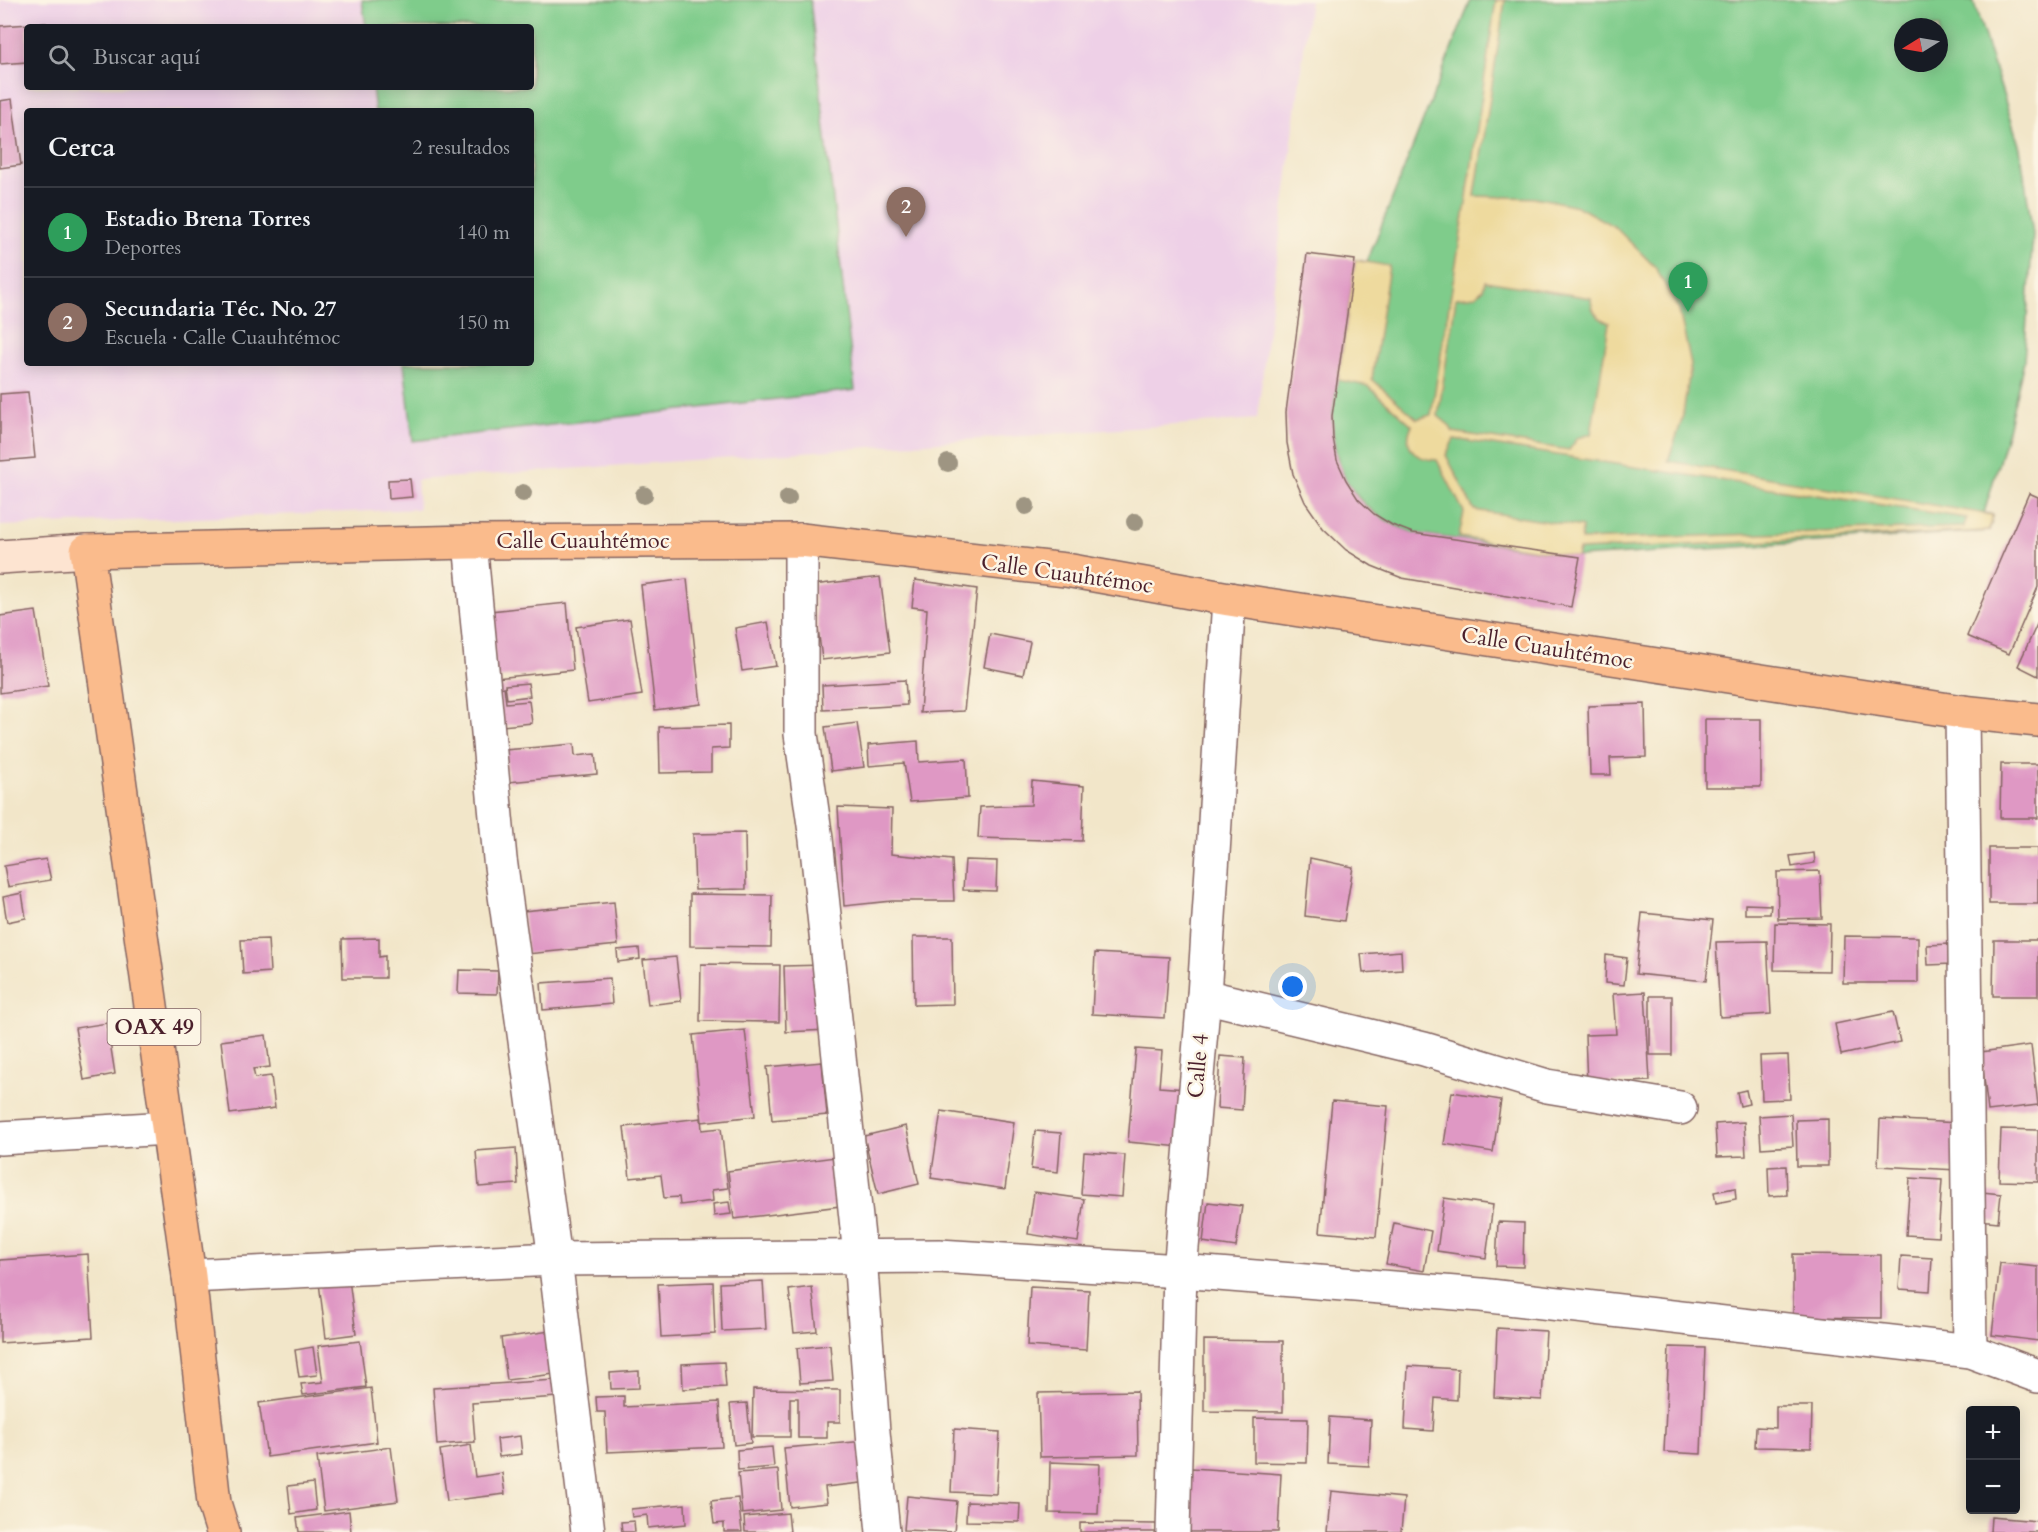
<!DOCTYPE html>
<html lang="es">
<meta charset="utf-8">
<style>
body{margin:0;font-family:Cardo,serif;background:#242831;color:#f1f3f6}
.controls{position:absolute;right:18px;bottom:18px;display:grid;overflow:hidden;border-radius:6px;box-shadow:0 3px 15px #0003}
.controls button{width:54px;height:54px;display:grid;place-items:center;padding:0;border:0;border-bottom:2px solid #363941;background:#171b24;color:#f1f3f6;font:30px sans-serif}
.compass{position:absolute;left:1894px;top:18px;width:54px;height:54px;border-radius:50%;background:#171b24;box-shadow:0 3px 15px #0003;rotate:259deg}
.you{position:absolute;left:1293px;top:987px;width:21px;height:21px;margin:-15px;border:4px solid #fff;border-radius:50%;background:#1a73e8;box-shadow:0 0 0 9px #1a73e833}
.badge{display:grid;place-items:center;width:39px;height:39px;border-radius:50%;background:#2563eb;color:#fff;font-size:20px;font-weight:700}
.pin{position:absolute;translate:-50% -50px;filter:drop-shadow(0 2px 3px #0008)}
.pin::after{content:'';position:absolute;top:32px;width:21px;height:18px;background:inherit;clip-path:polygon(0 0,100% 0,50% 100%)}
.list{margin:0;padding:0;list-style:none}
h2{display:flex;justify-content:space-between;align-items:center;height:78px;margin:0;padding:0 24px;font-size:26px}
h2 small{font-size:20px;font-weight:400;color:#9ea1a6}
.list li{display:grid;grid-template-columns:39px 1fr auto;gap:18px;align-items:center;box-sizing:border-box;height:90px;padding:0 24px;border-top:2px solid #363941}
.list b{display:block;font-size:22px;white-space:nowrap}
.list p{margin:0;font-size:20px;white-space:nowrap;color:#9ea1a6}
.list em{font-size:20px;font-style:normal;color:#9ea1a6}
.icon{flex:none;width:33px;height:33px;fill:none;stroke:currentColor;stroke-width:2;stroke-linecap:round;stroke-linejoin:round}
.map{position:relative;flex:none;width:2038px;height:1532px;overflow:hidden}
.search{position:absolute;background:#171b24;box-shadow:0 3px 15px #0003;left:24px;top:24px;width:510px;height:66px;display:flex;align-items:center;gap:15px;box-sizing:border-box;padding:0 21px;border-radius:6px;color:#9ea1a6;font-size:22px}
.panel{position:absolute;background:#171b24;box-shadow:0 3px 15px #0003;left:24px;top:108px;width:510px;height:258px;border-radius:6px}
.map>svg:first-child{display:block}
.built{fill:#eed0e7;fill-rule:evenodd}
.green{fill:#7fcc8b;stroke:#64765b;stroke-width:1.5;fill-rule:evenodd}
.sand{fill:#eeda9e;stroke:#9c7c64;stroke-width:1.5;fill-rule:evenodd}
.building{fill:#df98c4}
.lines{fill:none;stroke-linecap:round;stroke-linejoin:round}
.street-casing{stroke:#856562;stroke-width:36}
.secondary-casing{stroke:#856562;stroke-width:36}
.primary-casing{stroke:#856562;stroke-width:36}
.street{stroke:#fff;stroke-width:33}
.secondary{stroke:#fde4d1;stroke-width:33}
.primary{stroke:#fabb8c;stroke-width:33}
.tree{fill:#9e9582}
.labels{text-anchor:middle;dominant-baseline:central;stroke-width:5;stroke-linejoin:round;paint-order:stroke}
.shield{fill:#fcf5e5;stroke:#7f5f63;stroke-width:1.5}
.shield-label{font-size:21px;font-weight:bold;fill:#4a1f2b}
.street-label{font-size:22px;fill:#4a1f2b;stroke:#fcf5e5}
</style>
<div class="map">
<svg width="2038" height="1532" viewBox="0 0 2038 1532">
<rect width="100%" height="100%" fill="#fcf5e5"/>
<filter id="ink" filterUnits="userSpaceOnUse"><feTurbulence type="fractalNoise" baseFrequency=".0167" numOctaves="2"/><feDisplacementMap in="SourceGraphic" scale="12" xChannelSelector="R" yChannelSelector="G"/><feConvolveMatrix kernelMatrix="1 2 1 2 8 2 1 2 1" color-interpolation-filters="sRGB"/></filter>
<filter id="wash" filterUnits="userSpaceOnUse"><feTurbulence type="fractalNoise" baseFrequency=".008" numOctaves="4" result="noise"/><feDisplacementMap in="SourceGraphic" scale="24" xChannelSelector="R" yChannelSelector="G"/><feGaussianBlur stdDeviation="1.35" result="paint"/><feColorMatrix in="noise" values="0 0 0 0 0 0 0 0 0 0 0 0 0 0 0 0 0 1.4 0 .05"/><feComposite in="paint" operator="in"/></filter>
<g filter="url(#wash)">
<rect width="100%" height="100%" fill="#f2e6c9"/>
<path class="built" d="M0,0H1310L1257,419L417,480L419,509L0,526ZM27,27H531V87H27ZM27,111H531V363H27Z"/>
<g class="green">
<polygon points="362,0 810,0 855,390 413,441 404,363 531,363 531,111 375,111 372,87 531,87 531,27 366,27"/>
<path d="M1471,0H1973L2020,148L2033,234L2024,361L2007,434L1984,513L1993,515L1989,531L1580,557L1413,533C1357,512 1333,476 1332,416L1355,260L1367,262ZM1903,27H1939V63H1903Z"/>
</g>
<path class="sand" d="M1496,0H1505L1475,196L1540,198L1577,206L1615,227L1655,267L1679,310L1691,364L1682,420L1668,461L1993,515L1989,531L1579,550L1577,557L1459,537L1464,512L1437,460C1415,460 1402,446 1412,425L1368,386L1338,380L1355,260L1389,266L1372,379L1417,419L1431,415L1467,197ZM1485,281L1591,298C1591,311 1597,318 1609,323L1591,434L1578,438L1569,450L1453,432L1449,425L1438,416L1456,298L1476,296L1483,289ZM1454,439L1966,518H1967L1964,527L1581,540L1582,527L1474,510L1446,455Z"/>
<g id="blocks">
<g class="building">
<polygon points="46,23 47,27 27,27 27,62 0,64 0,26"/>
<polygon points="12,99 21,165 0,168 0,101"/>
<polygon points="1307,254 1355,260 1332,416 1333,438 1337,460 1346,480 1358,499 1374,514 1392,525 1413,533 1580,557 1571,607 1402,578 1372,566 1346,550 1323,528 1305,502 1293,474 1287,443 1286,412"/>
<polygon points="28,392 35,458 0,461 0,394"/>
<polygon points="410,479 412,497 389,499 388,480"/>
<polygon points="2029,493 2038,497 2038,587 2009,654 1967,636"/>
<polygon points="880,577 890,652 822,660 813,585"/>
<polygon points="687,579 701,704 655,710 641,585"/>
<polygon points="915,580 977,589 964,711 920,713 927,609 912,607"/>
<polygon points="567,603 573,670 496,678 490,611"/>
<polygon points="36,611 48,686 0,693 0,616"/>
<polygon points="630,619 642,695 588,703 576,627"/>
<polygon points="768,622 776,666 742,671 735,628"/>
<polygon points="2038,622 2038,676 2018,666"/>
<polygon points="990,634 1030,642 1023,675 984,667"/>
<polygon points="905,680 907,705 823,710 822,685"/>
<polygon points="528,683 530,696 507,699 505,685"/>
<polygon points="504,687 506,703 529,701 532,723 502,726 497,688"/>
<polygon points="1645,704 1646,757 1610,758 1611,775 1590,775 1588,706"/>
<rect x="1705" y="719" width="56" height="68"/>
<polygon points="857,723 864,767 831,771 825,727"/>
<polygon points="729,725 729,748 711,749 711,772 660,773 659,727"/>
<polygon points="918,741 919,762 966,759 968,798 910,802 904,763 869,766 868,745"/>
<polygon points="574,744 575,756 595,754 597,774 508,782 505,750"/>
<polygon points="2001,764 2038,764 2038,818 2000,818"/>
<polygon points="1032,781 1084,786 1082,841 978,838 980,807 1031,805"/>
<polygon points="838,807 892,809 891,854 952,860 954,901 892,901 844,906"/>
<polygon points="745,833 746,889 695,890 693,834"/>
<rect x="1989" y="848" width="49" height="56"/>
<polygon points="1814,853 1815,863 1792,867 1790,856"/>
<polygon points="1310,858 1353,867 1344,921 1305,916"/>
<polygon points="46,859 51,880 8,887 4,866"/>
<polygon points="965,860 997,861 996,891 963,890"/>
<polygon points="1820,871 1822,918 1778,919 1777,872"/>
<polygon points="22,893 26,918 7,922 3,897"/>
<polygon points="690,894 772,895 771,947 690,946"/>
<polygon points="614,902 618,945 527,954 523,911"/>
<polygon points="1745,904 1771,905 1770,914 1745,914"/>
<polygon points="1642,913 1713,920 1706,981 1636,974"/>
<polygon points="1775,923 1830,924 1829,971 1774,970"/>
<polygon points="1844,936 1918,937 1918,983 1843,983"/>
<polygon points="913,937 952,937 953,1004 914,1005"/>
<polygon points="379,938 379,957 385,956 385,978 343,978 342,939"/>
<polygon points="268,939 270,972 243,974 241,940"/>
<polygon points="1994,940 2038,940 2038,996 1993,996"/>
<polygon points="1767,941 1771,1014 1720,1017 1716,942"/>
<polygon points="1951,944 1952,964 1928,965 1927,945"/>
<polygon points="639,948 640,959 618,962 617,950"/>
<polygon points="1401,951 1402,970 1363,973 1361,954"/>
<polygon points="1095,953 1169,957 1165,1018 1092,1014"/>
<polygon points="1606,955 1627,958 1624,985 1605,983"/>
<polygon points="676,957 681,1001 648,1005 643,960"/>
<polygon points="701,964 780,965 779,1022 700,1021"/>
<polygon points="825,965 828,1030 786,1032 784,966"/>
<polygon points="459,970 498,971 497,994 458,993"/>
<polygon points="610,978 612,1004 543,1010 541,983"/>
<polygon points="1645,992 1650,1081 1587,1084 1585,1035 1616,1034 1613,994"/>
<rect x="1650" y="996" width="22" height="59"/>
<polygon points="1893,1012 1900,1042 1841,1055 1835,1024"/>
<polygon points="107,1023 115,1074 84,1080 75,1028"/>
<polygon points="745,1030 755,1116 702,1122 693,1035"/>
<polygon points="266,1035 270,1067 253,1069 255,1078 271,1076 275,1108 230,1114 221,1041"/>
<polygon points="2031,1045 2038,1105 1988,1111 1981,1052"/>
<polygon points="1136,1049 1162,1051 1159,1087 1186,1089 1181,1147 1128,1142"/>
<polygon points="1788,1055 1790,1099 1762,1100 1760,1056"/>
<polygon points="1220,1056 1245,1058 1242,1110 1217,1108"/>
<polygon points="822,1062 827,1115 772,1120 767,1067"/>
<polygon points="1746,1090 1749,1104 1740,1106 1737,1092"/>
<polygon points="1452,1092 1501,1100 1493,1152 1444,1144"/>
<polygon points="1332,1101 1388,1106 1376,1237 1320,1232"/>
<polygon points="941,1111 1014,1122 1005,1189 931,1178"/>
<polygon points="1791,1114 1793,1146 1761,1148 1759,1116"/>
<polygon points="701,1118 702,1130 721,1128 728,1188 712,1190 713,1201 680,1205 679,1197 664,1198 661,1175 630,1178 624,1127"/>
<polygon points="1828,1119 1828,1166 1797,1166 1796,1120"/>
<polygon points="1880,1119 1960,1123 1958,1170 1878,1166"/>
<polygon points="1744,1122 1746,1156 1717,1157 1715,1124"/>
<polygon points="906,1126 919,1184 878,1194 864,1136"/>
<polygon points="2001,1129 2038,1130 2038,1182 1999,1181"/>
<polygon points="1035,1131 1061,1133 1058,1172 1031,1169"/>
<polygon points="516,1148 518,1184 479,1187 476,1151"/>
<polygon points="1084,1152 1125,1155 1122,1197 1081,1194"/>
<polygon points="835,1157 840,1206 734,1219 728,1171"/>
<polygon points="1786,1166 1787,1195 1769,1196 1768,1167"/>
<polygon points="1910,1178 1942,1180 1938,1237 1906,1235"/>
<polygon points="1735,1188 1736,1199 1716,1203 1714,1192"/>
<polygon points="1034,1192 1084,1199 1078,1242 1028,1234"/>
<polygon points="1982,1192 2001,1194 1998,1222 1979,1220"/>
<polygon points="1444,1198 1493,1205 1486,1258 1437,1251"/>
<polygon points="729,1202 731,1214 714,1216 713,1204"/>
<polygon points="1208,1202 1242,1206 1236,1247 1203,1242"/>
<polygon points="1498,1222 1524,1223 1523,1267 1496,1266"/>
<polygon points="1394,1223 1431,1231 1424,1271 1386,1264"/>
<polygon points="88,1254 93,1337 0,1343 0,1260"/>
<polygon points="1793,1254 1881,1255 1881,1318 1793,1317"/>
<polygon points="1901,1256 1932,1258 1930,1291 1899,1289"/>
<polygon points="2000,1263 2038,1267 2038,1341 1992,1335"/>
<polygon points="349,1279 356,1334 326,1338 319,1283"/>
<polygon points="763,1281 766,1329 722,1331 720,1283"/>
<polygon points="713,1282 715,1334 661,1337 658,1284"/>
<polygon points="812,1287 817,1331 794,1333 789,1290"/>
<polygon points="1030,1287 1089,1290 1086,1350 1027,1346"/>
<polygon points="1497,1328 1546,1331 1542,1400 1494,1397"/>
<polygon points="557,1330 562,1373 507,1380 501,1338"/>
<polygon points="1204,1340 1283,1341 1283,1412 1204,1411"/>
<polygon points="360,1341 366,1387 303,1395 301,1384 323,1382 318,1346"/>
<polygon points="830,1345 833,1381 800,1383 797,1348"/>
<polygon points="313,1347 317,1375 299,1377 295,1350"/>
<polygon points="1669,1347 1705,1348 1701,1454 1664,1452"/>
<polygon points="724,1362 726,1387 683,1389 682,1364"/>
<polygon points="1408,1366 1458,1369 1457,1400 1435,1398 1433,1431 1405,1429"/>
<polygon points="639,1371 639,1388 611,1389 610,1373"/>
<polygon points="555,1380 557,1397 472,1403 475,1442 437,1445 433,1388"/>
<polygon points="371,1388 377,1442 267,1457 259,1403"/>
<polygon points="753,1389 840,1390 840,1422 827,1422 827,1438 798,1438 798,1398 790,1398 790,1437 752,1437"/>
<polygon points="1137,1391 1138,1455 1040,1457 1038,1393"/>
<polygon points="624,1396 624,1407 719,1402 722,1447 607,1452 605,1412 597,1412 596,1397"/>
<polygon points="747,1403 751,1443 734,1445 730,1404"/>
<polygon points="1776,1406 1812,1406 1811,1448 1755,1447 1756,1427 1776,1428"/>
<polygon points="1330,1417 1371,1420 1369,1466 1328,1464"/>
<polygon points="1254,1418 1308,1419 1307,1463 1254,1462"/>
<polygon points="954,1429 1000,1432 996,1494 951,1492"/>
<polygon points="520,1436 522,1454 499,1457 497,1439"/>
<polygon points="866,1441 870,1482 825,1487 827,1503 790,1507 784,1448"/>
<polygon points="471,1445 475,1477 502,1473 505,1494 447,1501 440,1450"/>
<polygon points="391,1447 398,1501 324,1511 317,1457"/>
<polygon points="772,1447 774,1467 738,1470 737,1450"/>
<polygon points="1050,1462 1100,1464 1098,1514 1049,1513"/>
<polygon points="1191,1468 1281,1474 1278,1532 1187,1532"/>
<polygon points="778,1470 781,1510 742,1514 738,1473"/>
<polygon points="313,1483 316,1510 291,1514 288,1486"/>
<polygon points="1331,1491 1404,1498 1401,1532 1327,1532"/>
<polygon points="907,1496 957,1501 954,1532 904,1530"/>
<polygon points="738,1498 742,1532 724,1532 724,1523 714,1524 711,1501"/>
<polygon points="967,1502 1020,1504 1019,1522 966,1521"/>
<polygon points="685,1504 686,1524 648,1528 647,1515 632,1517 631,1509"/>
<polygon points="349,1511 351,1532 299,1532 297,1518"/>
<polygon points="788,1513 790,1532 745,1532 744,1517"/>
<polygon points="1991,1517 2038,1521 2038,1532 1990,1532"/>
<polygon points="634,1521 635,1532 622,1532 621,1522"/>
<polygon points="1080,1523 1156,1524 1156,1532 1080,1532"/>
</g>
</g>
</g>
<g filter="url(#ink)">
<use href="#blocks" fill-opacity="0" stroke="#856562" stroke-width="1.5"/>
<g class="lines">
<defs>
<g id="street">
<polyline points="801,540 801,734 816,839 860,1256 873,1432 883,1532"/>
<polyline points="470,542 500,859 555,1259 588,1532"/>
<polyline points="1962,712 1970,1351"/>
<polyline points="1204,996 1424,1049 1547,1086 1680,1108"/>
<polyline points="0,1138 168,1128"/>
<polyline points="189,1276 555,1259 939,1256 1180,1271 1481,1295 1970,1351 2038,1376"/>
<polyline points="1173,1532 1180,1271 1204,996 1229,599"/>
</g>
<polyline id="secondary" points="0,557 87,551"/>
<polyline id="primary" points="223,1532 214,1503 189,1276 87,551 470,542 801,540 1066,570 1229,599 1962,712 2038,720"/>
</defs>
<use href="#street" class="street-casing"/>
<use href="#secondary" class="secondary-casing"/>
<use href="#primary" class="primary-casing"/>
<use href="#street" class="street"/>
<use href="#secondary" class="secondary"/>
<use href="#primary" class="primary"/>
</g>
<g class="tree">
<circle cx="948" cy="463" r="9"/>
<circle cx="523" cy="493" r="9"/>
<circle cx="644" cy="495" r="9"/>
<circle cx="788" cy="498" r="9"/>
<circle cx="1026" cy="506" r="9"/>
<circle cx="1135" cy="522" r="9"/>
</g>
</g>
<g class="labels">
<rect class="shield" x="107.5" y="1009" width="93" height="36" rx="4.5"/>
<g class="shield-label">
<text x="154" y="1027">OAX 49</text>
</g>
<g class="street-label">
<text x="583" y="541">Calle Cuauhtémoc</text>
<text transform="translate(1067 574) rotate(8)">Calle Cuauhtémoc</text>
<text transform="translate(1547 648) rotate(9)">Calle Cuauhtémoc</text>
<text transform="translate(1198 1066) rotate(-85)">Calle 4</text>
</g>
</g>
</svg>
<div class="controls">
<button>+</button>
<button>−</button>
</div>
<svg class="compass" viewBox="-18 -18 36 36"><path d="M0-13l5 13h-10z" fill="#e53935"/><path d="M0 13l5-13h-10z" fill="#9ea1a6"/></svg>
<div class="you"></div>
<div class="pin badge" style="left:1688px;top:312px;background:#2e9e5b">1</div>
<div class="pin badge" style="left:906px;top:237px;background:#8d6e63">2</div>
<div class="search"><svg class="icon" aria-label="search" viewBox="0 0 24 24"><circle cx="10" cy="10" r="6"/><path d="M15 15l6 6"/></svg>Buscar aquí</div>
<section class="panel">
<h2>Cerca<small>2 resultados</small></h2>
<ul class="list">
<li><span class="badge" style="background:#2e9e5b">1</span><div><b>Estadio Brena Torres</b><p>Deportes</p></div><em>140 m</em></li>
<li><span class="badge" style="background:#8d6e63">2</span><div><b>Secundaria Téc. No. 27</b><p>Escuela · Calle Cuauhtémoc</p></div><em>150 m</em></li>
</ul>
</section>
</div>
